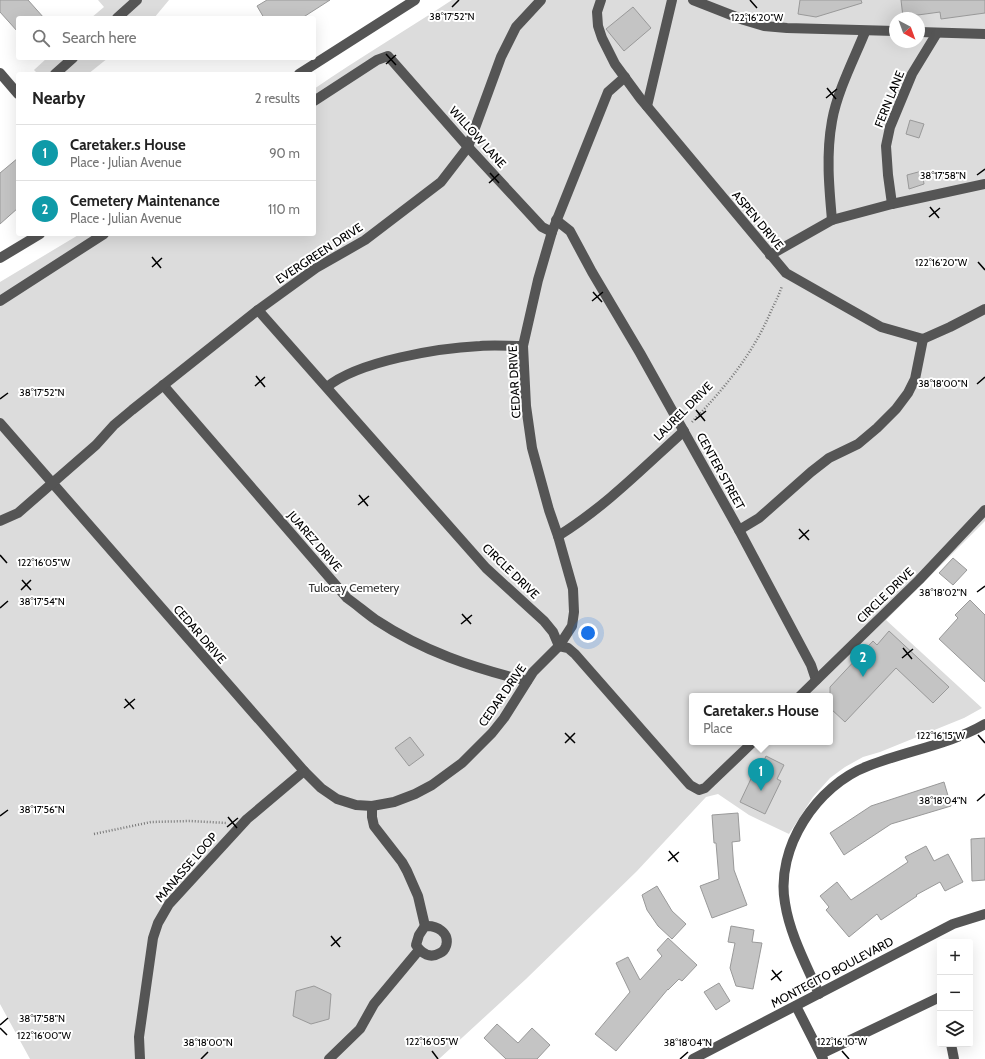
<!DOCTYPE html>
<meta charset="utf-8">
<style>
body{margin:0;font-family:Cabin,sans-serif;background:#f6f6f6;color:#222}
.controls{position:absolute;right:12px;bottom:12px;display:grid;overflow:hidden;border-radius:4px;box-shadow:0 4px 16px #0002}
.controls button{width:36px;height:36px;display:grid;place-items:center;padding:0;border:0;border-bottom:1px solid #e0e0e0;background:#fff;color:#222;font:20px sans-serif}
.compass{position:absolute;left:889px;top:12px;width:36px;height:36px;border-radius:50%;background:#fff;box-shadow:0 4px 16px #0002;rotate:139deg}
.you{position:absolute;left:588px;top:633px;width:14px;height:14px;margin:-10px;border:3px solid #fff;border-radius:50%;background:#1a73e8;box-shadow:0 0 0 6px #1a73e833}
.badge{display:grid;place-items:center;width:26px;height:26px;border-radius:50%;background:#7c3aed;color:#fff;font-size:13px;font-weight:700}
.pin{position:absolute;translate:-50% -33px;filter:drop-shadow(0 1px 2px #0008)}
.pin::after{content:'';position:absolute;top:21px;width:14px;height:12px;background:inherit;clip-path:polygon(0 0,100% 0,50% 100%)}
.popup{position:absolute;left:689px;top:693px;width:144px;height:52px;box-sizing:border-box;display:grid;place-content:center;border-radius:4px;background:#fff;filter:drop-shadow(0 1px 3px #0005);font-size:13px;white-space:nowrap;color:#767676}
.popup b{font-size:15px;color:#222}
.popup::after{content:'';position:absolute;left:50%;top:100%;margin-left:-8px;border:8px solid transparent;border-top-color:#fff}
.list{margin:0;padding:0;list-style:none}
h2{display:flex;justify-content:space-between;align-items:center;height:52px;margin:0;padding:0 16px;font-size:17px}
h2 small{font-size:13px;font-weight:400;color:#767676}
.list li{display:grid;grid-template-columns:26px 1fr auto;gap:12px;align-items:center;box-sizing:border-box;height:56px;padding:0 16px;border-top:1px solid #e0e0e0}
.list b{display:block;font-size:15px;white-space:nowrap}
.list p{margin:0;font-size:13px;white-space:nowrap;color:#767676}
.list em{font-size:13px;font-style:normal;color:#767676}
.icon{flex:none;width:22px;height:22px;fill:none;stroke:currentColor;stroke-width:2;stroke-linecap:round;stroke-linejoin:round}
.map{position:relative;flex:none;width:985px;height:1059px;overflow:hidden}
.search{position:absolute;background:#fff;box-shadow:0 4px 16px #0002;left:16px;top:16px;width:300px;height:44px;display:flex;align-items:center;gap:10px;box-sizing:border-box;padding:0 14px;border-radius:4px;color:#767676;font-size:15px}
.panel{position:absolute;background:#fff;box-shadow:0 4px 16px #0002;left:16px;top:72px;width:300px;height:164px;border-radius:4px}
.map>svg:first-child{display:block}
.green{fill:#dcdcdc;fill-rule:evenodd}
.building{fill:#c4c4c4;stroke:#999}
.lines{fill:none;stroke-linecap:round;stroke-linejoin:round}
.path{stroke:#777;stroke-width:2.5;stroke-dasharray:1 2;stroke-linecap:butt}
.minor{stroke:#555;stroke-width:10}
.ticks{fill:none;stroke:#000;stroke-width:1.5}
.labels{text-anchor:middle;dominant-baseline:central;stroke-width:4;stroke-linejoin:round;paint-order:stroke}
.street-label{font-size:12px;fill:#000;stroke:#fff}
.park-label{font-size:12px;fill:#333;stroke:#fff}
.ticks-label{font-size:10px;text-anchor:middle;fill:#000;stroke:#fff;stroke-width:4;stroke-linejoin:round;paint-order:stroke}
</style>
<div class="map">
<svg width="985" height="1059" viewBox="0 0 985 1059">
<rect width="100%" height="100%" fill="#fff"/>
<g class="green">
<polygon points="98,0 169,0 154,18 91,18 104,7"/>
<path d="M452,0H985V521L886,620L982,708L964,718L880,752L863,757L845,767L830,778L813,797L789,834L749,815L718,794L706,797L637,871L526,979L439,1059H30L0,1004V282L80,234H314V89C359,58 406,30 452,0ZM895,18H919V42H895ZM692,696H830V742H692Z"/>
<polygon points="47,58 108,58 88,74 38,74 34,70"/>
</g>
<g class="building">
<polygon points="0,0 28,0 44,18 18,18 18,32 0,12"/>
<polygon points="267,0 330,0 302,18 264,18 257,6"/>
<polygon points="800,0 861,0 862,3 816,17 798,14"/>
<polygon points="901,0 985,0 985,13 941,19 940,12 903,17"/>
<polygon points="633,7 651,28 624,51 606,29"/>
<polygon points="910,120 924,124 919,138 906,134"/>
<polygon points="18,158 18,208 0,224 0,173"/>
<polygon points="922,171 924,184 909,189 907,175"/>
<polygon points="953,558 967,570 953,585 939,573"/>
<polygon points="970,600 985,615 985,682 939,639 958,618 955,615"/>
<polygon points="889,631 949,687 933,703 896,668 845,722 830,708 830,687 873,641 877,645"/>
<polygon points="410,737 424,755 409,766 395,748"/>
<polygon points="766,756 784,765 777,779 781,781 765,814 740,802 758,764 762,765"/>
<polygon points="944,782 951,806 891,824 844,855 830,833 871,806"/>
<polygon points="738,813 740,841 732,842 734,870 747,905 712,918 700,886 719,879 716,843 714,843 712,815"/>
<polygon points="985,838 985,880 972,881 971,839"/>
<polygon points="926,846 934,861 948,854 963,882 945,891 940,882 916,895 917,896 881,920 877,914 849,937 826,910 829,907 820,896 837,882 851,900 908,862 905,857"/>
<polygon points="657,886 672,911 686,924 672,939 658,926 647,910 642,895"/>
<polygon points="731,926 754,930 752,942 762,943 753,989 736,986 730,968 735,943 728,942"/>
<polygon points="668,938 697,965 682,981 679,979 668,990 668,989 616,1051 595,1034 630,992 616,963 628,957 640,980 662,956 657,950"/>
<polygon points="719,983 730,1001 716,1010 704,992"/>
<polygon points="314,986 331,994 329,1019 311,1024 293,1016 296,991"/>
<polygon points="497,1024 518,1043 532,1028 550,1045 537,1059 506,1059 484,1038"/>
</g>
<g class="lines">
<g class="path">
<path d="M692,422C724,389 753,354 771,311C775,303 779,295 782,286"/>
<polyline points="94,834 151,822 190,821 227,823"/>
</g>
<g class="minor">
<polyline points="601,0 597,12 598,26 602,38 615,64 640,98 786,273 881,327 923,339 950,327 985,309"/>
<polyline points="693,0 744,20 764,26 787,28 895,31"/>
<polyline points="117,18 137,0"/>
<polyline points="919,32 985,34"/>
<polyline points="0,73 18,94"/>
<polyline points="55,74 73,58"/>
<polyline points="299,74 415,0"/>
<polyline points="314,101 377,60 388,56 468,147 542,227 552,232"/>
<polyline points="647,106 672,0"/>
<polyline points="892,204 888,175 886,146 890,127 912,74 937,33"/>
<polyline points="556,220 570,231 592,272 640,353 739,530 811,665 816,680"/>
<path d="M832,220C829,187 826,154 832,121C837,92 854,59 865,32"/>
<polyline points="770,255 832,220 892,204 985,184"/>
<polyline points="0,258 40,234"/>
<polyline points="0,301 104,234"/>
<polyline points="258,310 486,568 544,621 553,632 559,646 568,648 575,654 690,785 699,790 705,788 753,742"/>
<path d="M163,385L347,598C357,605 366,613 376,620C423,651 473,668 527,681"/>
<path d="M327,387C358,361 439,348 480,346C494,345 509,346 523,346"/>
<polyline points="0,423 304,771 321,788 337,799 356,805 372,806 394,802 415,794 432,785 462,763 492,733 504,718 533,672 559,646 572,626 574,612 573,589 558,536 549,510 532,448 526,406 523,346 538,280 552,232 608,92 625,77"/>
<polyline points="0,521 18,513 96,445 114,425 132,410 258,310 316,268 365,240 441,182 468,147 501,57 516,27 541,0"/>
<polyline points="739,530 759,518 811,472 829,458 858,444 877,428 896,409 908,393 915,379 923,339"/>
<path d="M558,536C605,507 644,467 684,431"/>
<polyline points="800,696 919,580 985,510"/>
<polyline points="372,806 372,817 374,826 402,862 407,871 418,896 425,926"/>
<path d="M425,926C437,925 450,933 446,946C445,949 443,952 440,953C430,959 422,954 416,945L419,935Z"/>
<path d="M819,994C806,964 790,935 785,903C775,848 817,785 868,766C906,751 951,744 985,724"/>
<polyline points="796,1006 823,1059"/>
<polyline points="951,1044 954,1059"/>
<polyline points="821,1054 940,997 940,999"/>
<polyline points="140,1059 139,1037 153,938 158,923 169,904 247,819 304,771"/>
<polyline points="329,1059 360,1029 374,1004 419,950"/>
<polyline points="693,1059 953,924 985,914"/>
</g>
</g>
<path class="ticks" d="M750,0L757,8M452,7L459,0M386,54L396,65M386,64L396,55M827,88L836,99M826,98L837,89M490,173L499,183M977,175L985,169M489,183L499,174M930,207L939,218M929,217L940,208M152,257L161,268M978,262L985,270M152,267L162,258M593,292L602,302M592,301L603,292M256,376L265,387M977,384L985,377M255,386L265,377M0,399L8,393M696,410L705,421M695,420L706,411M359,495L368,506M358,505L369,496M799,529L809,540M799,539L809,530M0,555L7,563M22,580L31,590M21,590L31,580M977,592L985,586M0,608L8,601M462,614L471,624M461,624L472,615M903,648L912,659M902,658L913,649M125,699L134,709M124,708L135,699M565,733L575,743M978,735L985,743M565,743L575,733M977,801L985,794M0,816L8,810M228,817L237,828M227,827L238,818M669,851L678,862M668,861L679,852M331,936L340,947M331,946L341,937M772,970L781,981M771,980L782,971M0,1025L8,1018M0,1028L7,1035M432,1051L438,1059M842,1051L849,1059M201,1059L208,1052M680,1059L688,1052"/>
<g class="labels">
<g class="street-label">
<text transform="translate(889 99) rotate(-68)">FERN LANE</text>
<text transform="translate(478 137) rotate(48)">WILLOW LANE</text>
<text transform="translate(758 220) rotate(50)">ASPEN DRIVE</text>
<text transform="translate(319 253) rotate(-33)">EVERGREEN DRIVE</text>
<text transform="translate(514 382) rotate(-93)">CEDAR DRIVE</text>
<text transform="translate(683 411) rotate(-45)">LAUREL DRIVE</text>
<text transform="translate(721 471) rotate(61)">CENTER STREET</text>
<text transform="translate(315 541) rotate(49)">JUAREZ DRIVE</text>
<text transform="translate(511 571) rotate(44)">CIRCLE DRIVE</text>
<text transform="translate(885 595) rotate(-44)">CIRCLE DRIVE</text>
<text transform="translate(200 634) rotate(49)">CEDAR DRIVE</text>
<text transform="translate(502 695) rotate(-55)">CEDAR DRIVE</text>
<text transform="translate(186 867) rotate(-49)">MANASSE LOOP</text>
<text transform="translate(832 972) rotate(-28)">MONTECITO BOULEVARD</text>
</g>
<g class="park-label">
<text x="354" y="587">Tulocay Cemetery</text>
</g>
</g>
<g class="ticks-label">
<text x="452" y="20">38°17'52"N</text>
<text x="757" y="21">122°16'20"W</text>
<text x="943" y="179">38°17'58"N</text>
<text x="941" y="266">122°16'20"W</text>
<text x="943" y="387">38°18'00"N</text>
<text x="42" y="396">38°17'52"N</text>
<text x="44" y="566">122°16'05"W</text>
<text x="943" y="596">38°18'02"N</text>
<text x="42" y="605">38°17'54"N</text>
<text x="941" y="739">122°16'15"W</text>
<text x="943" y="804">38°18'04"N</text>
<text x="42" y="813">38°17'56"N</text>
<text x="42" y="1022">38°17'58"N</text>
<text x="44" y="1039">122°16'00"W</text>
<text x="432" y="1045">122°16'05"W</text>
<text x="842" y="1045">122°16'10"W</text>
<text x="208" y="1046">38°18'00"N</text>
<text x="688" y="1046">38°18'04"N</text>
</g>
</svg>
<div class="controls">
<button>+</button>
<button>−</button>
<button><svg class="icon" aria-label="layers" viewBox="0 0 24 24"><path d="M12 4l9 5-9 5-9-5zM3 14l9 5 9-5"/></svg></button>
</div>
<svg class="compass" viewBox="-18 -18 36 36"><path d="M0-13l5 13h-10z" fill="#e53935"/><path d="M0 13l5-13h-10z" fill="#767676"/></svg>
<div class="you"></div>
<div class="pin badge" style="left:761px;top:791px;background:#0f9aa8">1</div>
<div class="popup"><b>Caretaker.s House</b>Place</div>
<div class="pin badge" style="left:863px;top:677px;background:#0f9aa8">2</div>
<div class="search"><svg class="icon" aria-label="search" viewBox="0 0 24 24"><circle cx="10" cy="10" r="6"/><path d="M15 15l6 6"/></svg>Search here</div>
<section class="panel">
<h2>Nearby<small>2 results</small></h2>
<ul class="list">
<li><span class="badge" style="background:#0f9aa8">1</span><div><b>Caretaker.s House</b><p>Place · Julian Avenue</p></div><em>90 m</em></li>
<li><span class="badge" style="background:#0f9aa8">2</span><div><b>Cemetery Maintenance</b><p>Place · Julian Avenue</p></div><em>110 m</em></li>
</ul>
</section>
</div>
